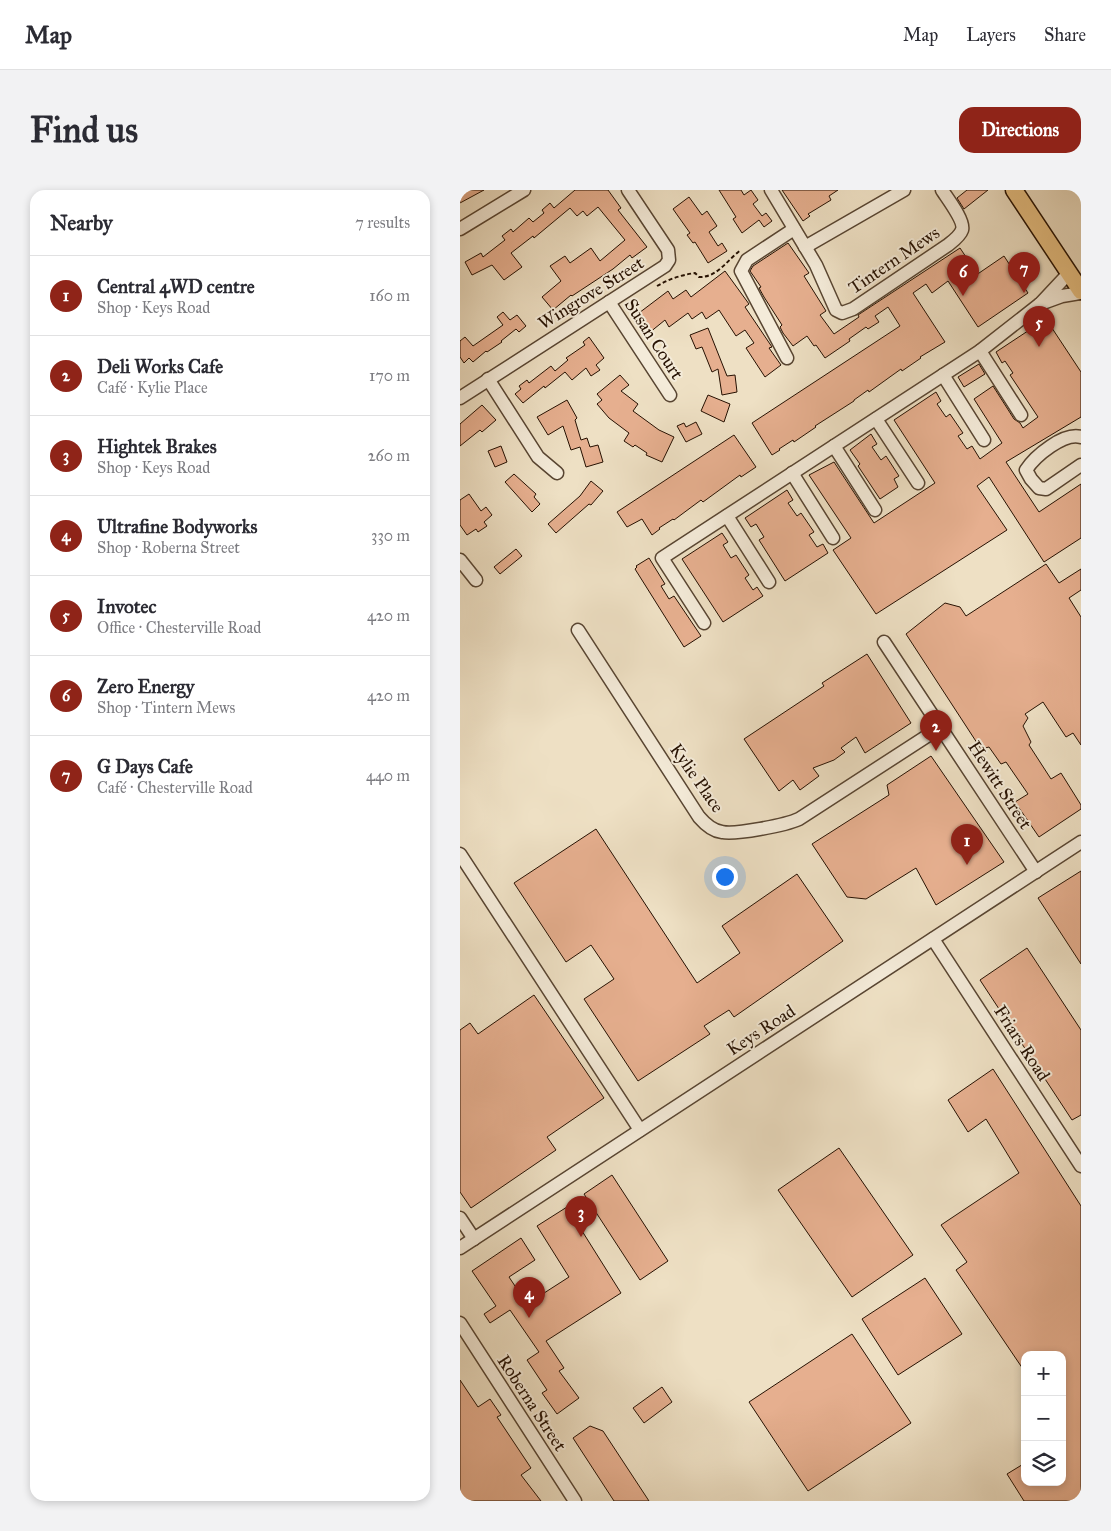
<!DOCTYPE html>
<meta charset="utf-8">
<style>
body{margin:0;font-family:"IM FELL Great Primer",serif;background:#f2f2f3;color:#2b2b33}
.controls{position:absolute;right:15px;bottom:15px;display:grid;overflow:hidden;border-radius:10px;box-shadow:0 2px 8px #0003}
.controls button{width:45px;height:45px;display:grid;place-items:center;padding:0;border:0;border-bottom:1px solid #e1e1e2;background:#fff;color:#2b2b33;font:25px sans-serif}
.you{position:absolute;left:264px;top:686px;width:18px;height:18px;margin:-12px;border:4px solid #fff;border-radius:50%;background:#1a73e8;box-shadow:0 0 0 8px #1a73e833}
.badge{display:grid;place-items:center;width:32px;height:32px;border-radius:50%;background:#8f2418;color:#fff;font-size:16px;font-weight:700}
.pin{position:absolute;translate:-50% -41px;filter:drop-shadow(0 1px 2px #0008)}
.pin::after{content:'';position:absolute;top:26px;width:18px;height:15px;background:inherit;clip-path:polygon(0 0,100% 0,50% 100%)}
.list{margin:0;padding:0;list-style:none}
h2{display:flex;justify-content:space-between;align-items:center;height:65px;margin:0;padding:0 20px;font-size:21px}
h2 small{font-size:16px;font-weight:400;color:#7c7c81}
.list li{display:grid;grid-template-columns:32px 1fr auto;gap:15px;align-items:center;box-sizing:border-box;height:80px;padding:0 20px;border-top:1px solid #e1e1e2}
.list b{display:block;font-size:19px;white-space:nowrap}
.list p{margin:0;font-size:16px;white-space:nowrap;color:#7c7c81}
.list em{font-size:16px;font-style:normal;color:#7c7c81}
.icon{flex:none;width:28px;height:28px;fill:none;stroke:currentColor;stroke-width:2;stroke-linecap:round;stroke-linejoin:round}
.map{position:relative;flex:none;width:621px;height:1311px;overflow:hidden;border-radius:15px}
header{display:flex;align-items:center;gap:30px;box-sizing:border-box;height:70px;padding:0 25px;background:#fff;border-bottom:1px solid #e1e1e2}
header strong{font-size:24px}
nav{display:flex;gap:28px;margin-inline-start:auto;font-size:18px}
.intro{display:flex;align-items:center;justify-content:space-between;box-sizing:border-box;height:120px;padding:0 30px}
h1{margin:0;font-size:35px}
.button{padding:12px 22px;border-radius:15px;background:#8f2418;color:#fff;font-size:18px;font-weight:700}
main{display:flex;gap:30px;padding:0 30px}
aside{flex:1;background:#fff;border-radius:15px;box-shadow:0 2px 8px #0003}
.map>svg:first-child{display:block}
.building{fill:#e6af8f;stroke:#261102}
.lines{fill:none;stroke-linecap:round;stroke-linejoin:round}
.minor-casing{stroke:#584532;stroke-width:15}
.major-casing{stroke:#261102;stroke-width:19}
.path{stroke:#261102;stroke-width:2;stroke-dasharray:4 2.5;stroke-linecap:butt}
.minor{stroke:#f4ebd9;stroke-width:12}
.major{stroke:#e7c082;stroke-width:16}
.labels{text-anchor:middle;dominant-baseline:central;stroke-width:4;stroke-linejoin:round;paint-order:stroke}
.street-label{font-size:18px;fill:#261102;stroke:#f4ebd9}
</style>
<header>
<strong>Map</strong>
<nav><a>Map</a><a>Layers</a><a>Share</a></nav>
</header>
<div class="intro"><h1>Find us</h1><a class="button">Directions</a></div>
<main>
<aside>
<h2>Nearby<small>7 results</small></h2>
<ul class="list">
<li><span class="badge">1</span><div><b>Central 4WD centre</b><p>Shop · Keys Road</p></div><em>160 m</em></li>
<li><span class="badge">2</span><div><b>Deli Works Cafe</b><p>Café · Kylie Place</p></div><em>170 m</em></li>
<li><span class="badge">3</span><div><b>Hightek Brakes</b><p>Shop · Keys Road</p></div><em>260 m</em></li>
<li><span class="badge">4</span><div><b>Ultrafine Bodyworks</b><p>Shop · Roberna Street</p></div><em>330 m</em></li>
<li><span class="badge">5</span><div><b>Invotec</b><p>Office · Chesterville Road</p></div><em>420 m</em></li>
<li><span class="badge">6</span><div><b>Zero Energy</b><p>Shop · Tintern Mews</p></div><em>420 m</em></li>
<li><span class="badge">7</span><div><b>G Days Cafe</b><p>Café · Chesterville Road</p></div><em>440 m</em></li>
</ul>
</aside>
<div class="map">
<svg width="621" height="1311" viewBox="0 0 621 1311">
<rect width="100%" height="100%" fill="#eee0c4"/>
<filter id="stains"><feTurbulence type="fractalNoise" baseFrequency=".004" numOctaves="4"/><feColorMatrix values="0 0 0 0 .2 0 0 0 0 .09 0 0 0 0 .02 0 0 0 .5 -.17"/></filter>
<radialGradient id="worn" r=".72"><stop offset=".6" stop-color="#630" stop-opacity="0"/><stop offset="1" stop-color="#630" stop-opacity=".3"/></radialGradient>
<g class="building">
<polygon points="0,0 24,0 0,13"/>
<polygon points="115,0 148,0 161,18 158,20 187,57 172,68 170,65 153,79 112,106 111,105 93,120 82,107 101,91 90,76 105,66 110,73 131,58 140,71 165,50 138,17 127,26 123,21 117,26 110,18 74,48 73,46 51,63 62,77 44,90 32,75 12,85 5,72 21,63 23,67 45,50 42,46 51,39 53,42 69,28 73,32 84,23 82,20 90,13 94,18"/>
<polygon points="259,0 281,0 284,5 291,0 298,10 293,14 302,26 306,23 312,31 304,37 299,30 282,43 273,29 276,27"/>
<polygon points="322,0 378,0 369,6 371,10 348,24 350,26 343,31"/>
<polygon points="507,0 528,0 504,19 497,8"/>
<polygon points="229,7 242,25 247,21 257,36 249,42 258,56 262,53 267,61 248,73 235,52 233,53 227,45 230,43 213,19"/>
<polygon points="328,53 349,83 344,86 366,121 360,125 374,144 399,127 398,125 500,58 506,67 492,77 503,94 544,66 568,103 518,137 488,91 472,103 466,94 453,103 485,152 460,167 461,168 442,181 441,179 409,202 408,200 394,210 394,211 355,236 356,237 334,252 333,250 319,259 320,260 312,265 292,233 440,136 428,117 415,126 419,132 408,139 406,137 389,149 390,151 365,168 356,155 354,156 347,146 333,156 323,143 320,137 322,135 304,107 299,98 301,97 290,81 293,76"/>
<polygon points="265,81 289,114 285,117 312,157 309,158 321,175 305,187 286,158 294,153 285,140 276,146 259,120 246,129 242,122 232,129 228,123 209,137 205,130 189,143 175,126 208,101 213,109 226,100 231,107"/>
<polygon points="43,122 50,130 57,125 66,136 59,142 56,139 41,151 42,152 27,162 26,161 13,172 9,168 4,173 0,167 0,151 5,147 13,156 43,135 37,127"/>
<polygon points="586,129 621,182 621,227 546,272 579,322 621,294 621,348 584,372 529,287 517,296 547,340 416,424 373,360 391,348 349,285 374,272 414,333 475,293 434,230 476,202 481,211 477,214 486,227 490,224 503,243 498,246 507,259 512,256 520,269 542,253 514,209 533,196 554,229 560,233 563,238 578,227 550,185 553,183 545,171 542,173 536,162"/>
<polygon points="248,138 267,186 275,185 277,202 262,205 258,179 252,182 242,157 236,159 230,145"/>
<polygon points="129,147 144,168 136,175 140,180 131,186 126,178 112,190 105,182 85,198 84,196 63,213 55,204 61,199 59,196 67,190 69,193 91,176 95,181 108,170 106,168 125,155 123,152"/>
<polygon points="519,174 525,184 504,197 498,187"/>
<polygon points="160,185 169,195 161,201 178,214 173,221 199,240 214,247 202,272 186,265 187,263 175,255 173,257 164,251 169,243 149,228 137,214 142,210 137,204"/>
<polygon points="248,205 270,214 264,232 241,221"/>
<polygon points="107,210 117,228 115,230 121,250 127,248 130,257 138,255 143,272 126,277 120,257 111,260 103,236 88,245 77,227"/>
<polygon points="22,215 36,230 22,242 20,240 0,256 0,234"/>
<polygon points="236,232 242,244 226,252 217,236 224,233 226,237"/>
<polygon points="411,244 417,254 412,257 421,270 426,266 439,286 434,289 438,297 420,309 398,276 400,274 390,260"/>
<polygon points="274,245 296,277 281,287 280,285 243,312 241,310 214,330 213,329 199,338 200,339 192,345 182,329 167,337 157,322"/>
<polygon points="41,256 47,272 35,277 28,261"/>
<polygon points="54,284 76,304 74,307 80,314 72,322 45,292"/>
<polygon points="131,291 143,301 131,315 129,314 96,343 88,334 120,306"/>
<polygon points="327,300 333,310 328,313 337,326 341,323 354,342 349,345 357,357 363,354 368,363 325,391 299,350 304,347 296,334 291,337 285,328"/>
<polygon points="9,304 21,321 26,317 32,325 24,332 27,336 18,342 16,339 7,345 0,335 0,310"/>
<polygon points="262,343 268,352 263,355 271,368 276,365 289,385 285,388 293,400 297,397 303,406 263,432 222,369"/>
<polygon points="56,359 62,366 40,384 34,377"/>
<polygon points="189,368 205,394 201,396 209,409 214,406 241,446 224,457 175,379 177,377 176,376"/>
<polygon points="586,374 599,393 621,379 621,400 609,408 621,427 621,555 613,543 606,547 583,512 565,524 568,528 563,536 571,552 569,555 591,589 601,583 621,615 621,619 579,647 555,612 568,604 546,572 541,574 529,557 521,559 446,444 485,413 500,417 506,426"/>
<polygon points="407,464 451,533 405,563 396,547 381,558 385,562 374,570 353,578 359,586 340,600 333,590 319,601 284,549 364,496 362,493"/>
<polygon points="471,566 544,672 476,715 456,678 406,709 387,707 352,654 429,605 427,595"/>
<polygon points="136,639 237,793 280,763 262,736 337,684 383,751 274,827 269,820 244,836 250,844 178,891 124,809 154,789 131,755 106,772 54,693"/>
<polygon points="621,681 621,774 578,708"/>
<polygon points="567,758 621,840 621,925 612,930 520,790"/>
<polygon points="74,805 144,908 87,947 96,960 11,1018 0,1002 0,840 10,833 18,844"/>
<polygon points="533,879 621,1016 621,1311 564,1311 547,1284 565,1273 565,1292 602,1292 602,1165 565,1165 565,1182 496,1080 507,1072 481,1035 559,983 526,929 508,942 488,910"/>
<polygon points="379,958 453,1065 392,1107 318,1000"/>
<polygon points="152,985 208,1071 180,1090 124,1004"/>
<polygon points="107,1017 161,1103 86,1151 104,1178 99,1181 119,1208 97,1224 82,1203 87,1200 67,1170 79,1162 50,1120 30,1133 24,1124 36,1116 12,1081 61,1048 75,1070 49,1087 67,1114 109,1087 77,1036"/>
<polygon points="465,1088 502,1144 438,1185 402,1129"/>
<polygon points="392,1144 451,1233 348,1301 289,1212"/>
<polygon points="0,1190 18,1217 30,1209 41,1225 37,1227 71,1278 61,1285 81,1311 0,1311"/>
<polygon points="202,1197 212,1212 184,1233 173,1218"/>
<polygon points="130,1236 143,1241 189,1311 154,1311 113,1248"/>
</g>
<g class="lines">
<defs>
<g id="minor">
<path d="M311,0L356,75L376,120L382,123L393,119L488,55C493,51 500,46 502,40C505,31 487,8 482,0"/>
<polyline points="0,39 64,0"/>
<polyline points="345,57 444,0"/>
<polyline points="149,112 210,205"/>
<polyline points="580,114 602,106 621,103"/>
<polyline points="520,161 561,225"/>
<polyline points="327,168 281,81 287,70 334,39"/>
<polyline points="483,185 524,250"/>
<polyline points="28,189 78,267 97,283"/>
<polyline points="0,208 205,76 209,70 208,60 168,0"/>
<polyline points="416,229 458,293"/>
<path d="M621,247C604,242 575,266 566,280L571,289L579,298L586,299L621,275"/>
<polyline points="374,256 415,320"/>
<polyline points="332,283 373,348"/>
<polyline points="267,326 309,392"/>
<polyline points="0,370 16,390"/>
<polyline points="244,433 202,368 520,161 580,114 609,83"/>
<path d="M118,440L239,627C245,634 252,641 262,642C275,645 326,635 339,629L481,537"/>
<polyline points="424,452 576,682"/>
<polyline points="0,664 180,940"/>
<polyline points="473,749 621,976"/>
<polyline points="0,1028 14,1049"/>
<polyline points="0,1058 621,652"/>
<polyline points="0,1133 115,1311"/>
</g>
<polyline id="major" points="554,0 621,101"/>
</defs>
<use href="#minor" class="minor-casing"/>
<use href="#major" class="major-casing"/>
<path class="path" d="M197,96C209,89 221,85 235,83L239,87C257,88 268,69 281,60"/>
<use href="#minor" class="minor"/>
<use href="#major" class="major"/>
</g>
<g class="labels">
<g class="street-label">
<text transform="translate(434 70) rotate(-34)">Tintern Mews</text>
<text transform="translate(131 103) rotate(-32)">Wingrove Street</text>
<text transform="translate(194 149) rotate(57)">Susan Court</text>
<text transform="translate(237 588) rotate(55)">Kylie Place</text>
<text transform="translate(540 595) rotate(57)">Hewitt Street</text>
<text transform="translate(301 840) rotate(-33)">Keys Road</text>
<text transform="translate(562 853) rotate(57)">Friars Road</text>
<text transform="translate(72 1213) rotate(57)">Roberna Street</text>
</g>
</g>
<rect width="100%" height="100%" filter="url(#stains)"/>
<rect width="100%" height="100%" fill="url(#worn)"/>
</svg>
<div class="controls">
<button>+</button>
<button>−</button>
<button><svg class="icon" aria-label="layers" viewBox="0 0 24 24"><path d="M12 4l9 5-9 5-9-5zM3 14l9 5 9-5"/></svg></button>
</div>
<div class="you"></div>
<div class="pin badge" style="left:507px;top:675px">1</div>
<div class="pin badge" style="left:476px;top:561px">2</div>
<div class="pin badge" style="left:121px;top:1047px">3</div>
<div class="pin badge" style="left:69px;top:1128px">4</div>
<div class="pin badge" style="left:579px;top:157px">5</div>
<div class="pin badge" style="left:503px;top:106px">6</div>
<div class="pin badge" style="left:564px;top:103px">7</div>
</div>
</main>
